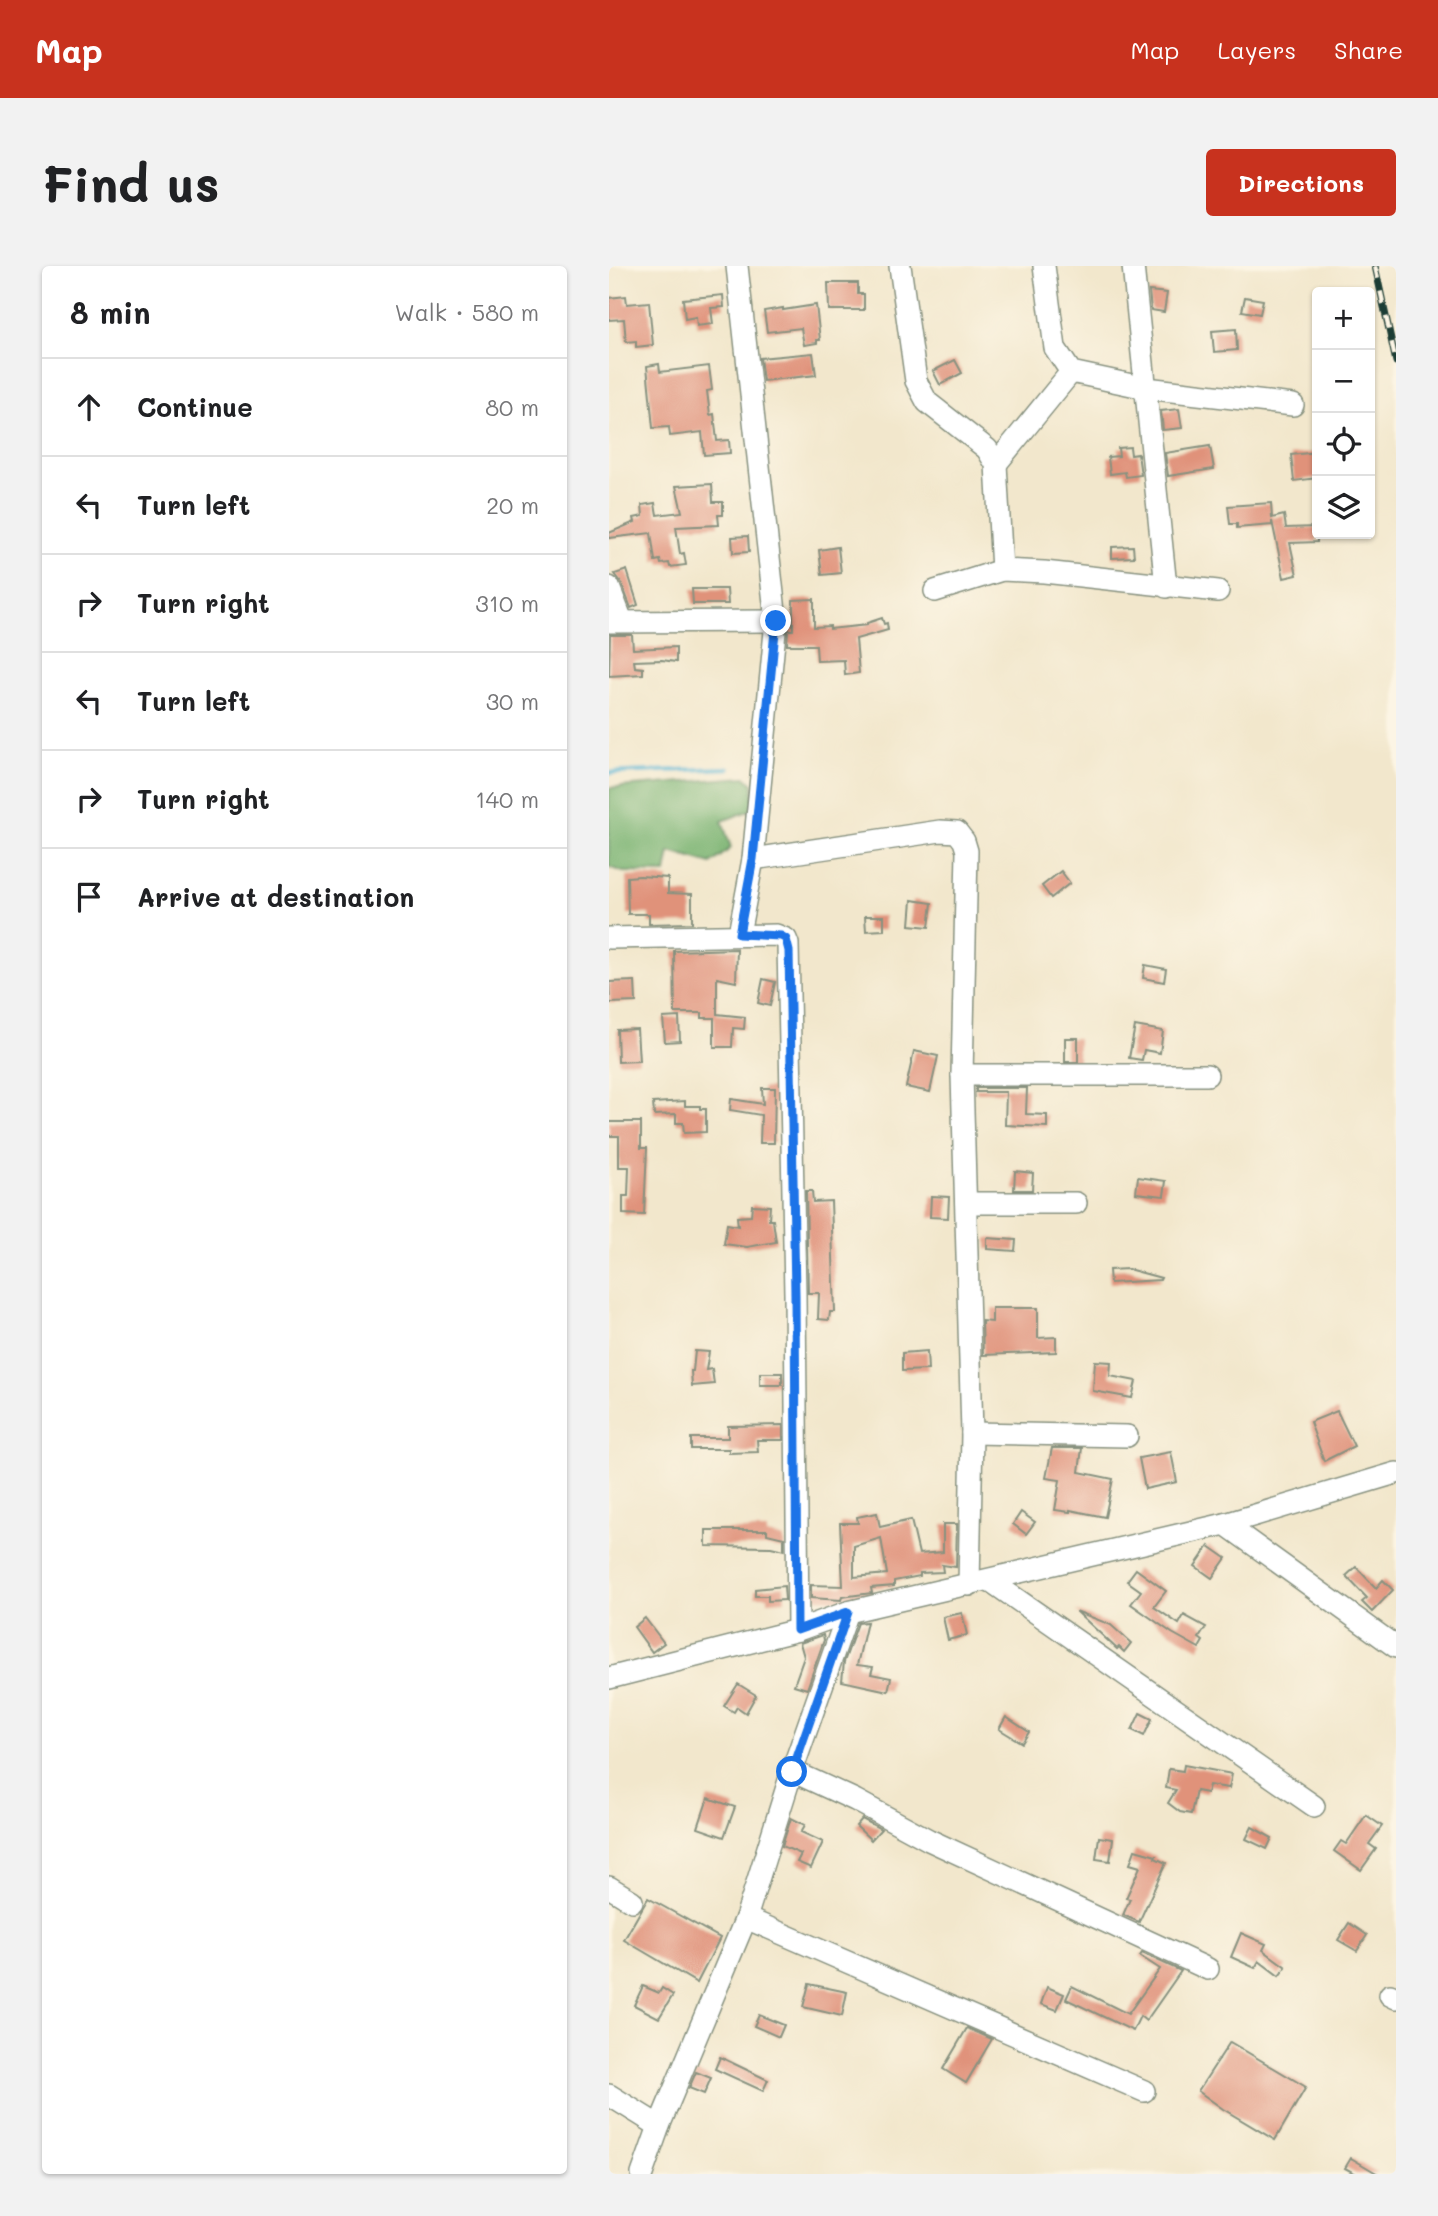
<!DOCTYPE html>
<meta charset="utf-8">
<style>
body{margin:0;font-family:Mali,sans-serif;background:#f2f2f2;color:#202124}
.controls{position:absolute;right:21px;top:21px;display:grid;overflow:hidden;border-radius:7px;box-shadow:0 2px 5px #0004}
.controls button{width:63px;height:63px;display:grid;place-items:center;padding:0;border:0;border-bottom:2px solid #e0e0e0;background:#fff;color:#202124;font:35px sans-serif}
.stop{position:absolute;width:21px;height:21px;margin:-16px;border:5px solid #1a73e8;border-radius:50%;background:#fff}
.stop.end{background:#1a73e8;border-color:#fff;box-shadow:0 2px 7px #0008}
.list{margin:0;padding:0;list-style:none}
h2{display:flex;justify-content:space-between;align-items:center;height:91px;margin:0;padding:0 28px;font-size:30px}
h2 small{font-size:23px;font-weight:400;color:#757577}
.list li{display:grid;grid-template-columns:46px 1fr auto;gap:21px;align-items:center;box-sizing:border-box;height:98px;padding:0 28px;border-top:2px solid #e0e0e0}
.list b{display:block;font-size:26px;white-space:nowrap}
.list em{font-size:23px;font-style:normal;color:#757577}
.icon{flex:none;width:38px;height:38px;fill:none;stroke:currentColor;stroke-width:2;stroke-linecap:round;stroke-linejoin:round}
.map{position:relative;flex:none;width:787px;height:1908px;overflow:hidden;border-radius:7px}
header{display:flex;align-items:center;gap:42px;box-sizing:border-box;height:98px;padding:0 35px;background:#c8321e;color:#fff}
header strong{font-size:33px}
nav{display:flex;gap:38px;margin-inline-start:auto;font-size:24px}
.intro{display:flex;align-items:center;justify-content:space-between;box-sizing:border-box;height:168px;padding:0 42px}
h1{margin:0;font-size:49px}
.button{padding:18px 32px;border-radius:7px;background:#c8321e;color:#fff;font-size:24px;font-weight:700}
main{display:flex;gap:42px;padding:0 42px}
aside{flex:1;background:#fff;border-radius:7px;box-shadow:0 2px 5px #0004}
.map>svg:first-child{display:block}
.forest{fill:#78b270;stroke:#4c7852;stroke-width:2}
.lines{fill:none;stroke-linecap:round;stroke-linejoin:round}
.stream{stroke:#53b2d2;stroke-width:4.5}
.building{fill:#e0927a;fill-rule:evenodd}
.minor-casing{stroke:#889280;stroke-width:24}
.minor{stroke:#fff;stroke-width:21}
.rail-casing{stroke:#1f3d34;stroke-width:7}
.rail{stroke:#fcf5e5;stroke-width:4.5;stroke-dasharray:13;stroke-linecap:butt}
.route{stroke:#1a73e8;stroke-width:9}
</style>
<header>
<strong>Map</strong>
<nav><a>Map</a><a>Layers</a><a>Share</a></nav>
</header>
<div class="intro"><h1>Find us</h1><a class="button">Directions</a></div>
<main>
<aside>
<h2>8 min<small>Walk · 580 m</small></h2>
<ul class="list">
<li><svg class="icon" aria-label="ahead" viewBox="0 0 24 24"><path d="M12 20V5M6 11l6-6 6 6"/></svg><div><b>Continue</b></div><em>80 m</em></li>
<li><svg class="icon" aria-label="left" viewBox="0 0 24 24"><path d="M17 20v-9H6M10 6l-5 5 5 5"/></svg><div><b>Turn left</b></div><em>20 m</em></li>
<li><svg class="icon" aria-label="right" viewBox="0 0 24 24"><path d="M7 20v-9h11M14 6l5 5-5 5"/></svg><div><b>Turn right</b></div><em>310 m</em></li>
<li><svg class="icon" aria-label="left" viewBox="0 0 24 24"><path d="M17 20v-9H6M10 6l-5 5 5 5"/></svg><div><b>Turn left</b></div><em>30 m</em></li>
<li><svg class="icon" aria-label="right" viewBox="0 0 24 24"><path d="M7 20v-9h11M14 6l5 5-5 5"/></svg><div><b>Turn right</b></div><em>140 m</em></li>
<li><svg class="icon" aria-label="arrive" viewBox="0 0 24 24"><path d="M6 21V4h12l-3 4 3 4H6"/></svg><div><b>Arrive at destination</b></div></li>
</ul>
</aside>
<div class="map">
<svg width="787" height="1908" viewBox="0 0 787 1908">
<rect width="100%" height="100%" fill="#fcf5e5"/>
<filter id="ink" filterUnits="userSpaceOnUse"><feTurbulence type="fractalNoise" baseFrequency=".0143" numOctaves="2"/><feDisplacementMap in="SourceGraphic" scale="14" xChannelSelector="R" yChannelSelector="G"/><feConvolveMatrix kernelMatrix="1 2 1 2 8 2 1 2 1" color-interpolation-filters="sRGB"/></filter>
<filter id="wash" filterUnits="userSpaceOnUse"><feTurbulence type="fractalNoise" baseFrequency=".00686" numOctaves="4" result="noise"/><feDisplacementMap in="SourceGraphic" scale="28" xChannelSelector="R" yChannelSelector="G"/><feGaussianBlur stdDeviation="1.57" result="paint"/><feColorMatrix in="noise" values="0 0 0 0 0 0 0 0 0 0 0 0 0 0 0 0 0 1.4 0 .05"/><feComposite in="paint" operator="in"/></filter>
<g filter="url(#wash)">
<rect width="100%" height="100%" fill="#f2e7cc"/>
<polygon class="forest" points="136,511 144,518 144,543 113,555 122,582 102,598 61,586 57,607 14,606 0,601 0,522"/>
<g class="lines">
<polyline class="stream" points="0,507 120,502"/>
</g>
<g id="blocks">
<g class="building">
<polygon points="219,17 249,17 249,28 255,28 255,44 220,44"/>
<polygon points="540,25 558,27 555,46 542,44"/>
<polygon points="114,29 115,41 102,42 104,58 88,60 87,51 76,53 74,33"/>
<polygon points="17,30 18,38 40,36 44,79 27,81 27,75 17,76 15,53 0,54 0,32"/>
<polygon points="636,31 654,34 651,48 633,45"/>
<polygon points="207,39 211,74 208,74 208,77 195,79 192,62 158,66 155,45 174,42 174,44"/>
<polygon points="627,63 628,84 605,86 603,65"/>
<polygon points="204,87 207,109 154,115 151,92"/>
<polygon points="346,94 353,107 331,119 324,105"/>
<polygon points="50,98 51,106 100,100 103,124 98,125 101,149 105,148 108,175 120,174 121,187 95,189 93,166 61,170 60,161 44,162 38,100"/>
<polygon points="570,143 573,162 554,164 552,145"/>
<polygon points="601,180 605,203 559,210 556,187"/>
<polygon points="521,181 522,189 529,188 532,209 517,211 516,206 501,208 499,191 510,190 509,182"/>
<polygon points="708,186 708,212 685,215 682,189"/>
<polygon points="103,218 104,236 114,236 114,249 109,249 110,259 67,261 71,288 75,287 77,299 61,301 60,297 52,298 51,294 46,295 42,267 0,272 0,267 26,256 25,252 34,250 33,239 46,237 48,249 73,246 67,220"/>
<polygon points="662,237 663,252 675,249 677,262 708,261 708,276 681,277 688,309 675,312 663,255 663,259 628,262 628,258 621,258 619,240"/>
<polygon points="139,270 140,286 124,287 123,271"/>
<polygon points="524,280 525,291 503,292 503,281"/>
<polygon points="229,281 232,307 213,309 210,284"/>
<polygon points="18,304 29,339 22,342 12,316 6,308"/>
<polygon points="83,323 118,323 119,338 84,338"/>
<polygon points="205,333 205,361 221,360 221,363 258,359 258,357 273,352 275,358 278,357 279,364 247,373 250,407 236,409 235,394 208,395 207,379 178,379 179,364 184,364 184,334"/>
<polygon points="1,369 23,369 24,383 67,381 67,396 53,394 25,395 26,401 34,402 34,408 0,410"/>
<polygon points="452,605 461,617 442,632 433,620"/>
<polygon points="31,610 59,612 59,627 83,628 83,657 40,658 40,648 19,648 18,611"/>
<polygon points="303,634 323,637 320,661 301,659"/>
<polygon points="256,650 275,650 275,664 257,665"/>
<polygon points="128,683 127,716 108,712 108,748 136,751 135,763 124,762 123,781 105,781 105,752 93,752 93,747 66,747 65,685"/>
<polygon points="536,699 557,703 555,716 534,712"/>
<polygon points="154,713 166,716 161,740 149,737"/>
<polygon points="26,715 27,736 1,737 0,716"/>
<polygon points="70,751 71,775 56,776 54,752"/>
<polygon points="526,760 554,765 551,787 535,784 533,794 520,792"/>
<polygon points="28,763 30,795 9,796 8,764"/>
<rect x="456" y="772" width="13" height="24"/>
<polygon points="305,785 329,790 321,826 297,821"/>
<polygon points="153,822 166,822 165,877 151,877 152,849 121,844 122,833 154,838"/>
<polygon points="367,822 418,822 417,848 438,849 438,861 396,859 397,826 367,826"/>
<polygon points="76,835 76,840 91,840 91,843 97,843 97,866 75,867 74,857 67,857 67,848 45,849 44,837"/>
<polygon points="0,856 32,856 32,882 38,882 35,949 14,948 14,930 19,930 20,901 10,901 10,870 0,870"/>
<polygon points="406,905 424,907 423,924 405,924"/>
<polygon points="529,911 557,915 555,930 527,927"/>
<polygon points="197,925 203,925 204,936 222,935 226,1046 221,1046 220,1054 209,1053 210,1027 199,1027"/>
<polygon points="322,930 340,931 339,952 321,951"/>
<polygon points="143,939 161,940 160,954 164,954 167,976 138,981 115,978 118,958 129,960 128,951 142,950"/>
<polygon points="378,972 407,974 406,985 378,983"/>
<polygon points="519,1003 552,1012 551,1014 501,1017 500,1004"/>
<polygon points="383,1042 429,1042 429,1072 447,1071 447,1086 374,1089 373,1055 383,1056"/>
<polygon points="86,1085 100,1086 97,1104 103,1103 105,1118 83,1120 82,1105 84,1105"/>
<polygon points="318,1085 319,1104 293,1105 293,1087"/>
<polygon points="486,1095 502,1096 501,1110 527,1115 523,1132 484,1125"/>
<rect x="151" y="1107" width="22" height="12"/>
<polygon points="728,1145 745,1180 715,1195 701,1156"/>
<polygon points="174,1159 174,1174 148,1174 149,1186 120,1187 120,1183 82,1183 82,1172 119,1172 119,1160"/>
<polygon points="443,1182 473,1182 470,1206 504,1213 496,1251 461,1244 461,1246 446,1244 451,1214 437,1212"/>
<polygon points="562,1186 568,1216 536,1223 530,1192"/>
<polygon points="412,1246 426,1256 417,1268 404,1258"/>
<path d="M268,1247L271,1261L302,1254L310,1288L334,1286V1258H348L347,1301L333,1299L334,1306L311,1307V1310L285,1315V1320L262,1322L263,1327L233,1331L232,1334L202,1332V1319L234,1320L231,1257H249L248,1251ZM272,1272L278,1308L245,1311V1280Z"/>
<polygon points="97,1264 158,1264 158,1268 175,1272 175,1284 162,1281 97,1280"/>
<polygon points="600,1280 617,1292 603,1312 586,1300"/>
<polygon points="747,1301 767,1322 774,1314 784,1324 763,1346 753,1336 758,1332 737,1310"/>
<polygon points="527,1303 557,1325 545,1341 570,1358 575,1349 597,1361 590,1372 594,1375 590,1382 563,1367 522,1338 532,1325 518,1315"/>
<polygon points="175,1320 176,1334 159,1335 159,1330 146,1330 146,1323"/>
<polygon points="467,1345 502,1359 522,1377 515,1386 510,1381 508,1383"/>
<polygon points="353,1347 358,1369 339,1374 334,1351"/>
<polygon points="36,1352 55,1377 43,1386 25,1361"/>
<polygon points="258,1356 248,1399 264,1401 262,1408 282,1412 279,1425 233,1415 235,1396 249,1357"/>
<polygon points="214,1369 215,1374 198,1423 185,1419 195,1391 191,1377"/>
<polygon points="129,1418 147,1429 137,1447 128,1441 125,1446 115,1440"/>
<polygon points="531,1447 543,1453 535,1470 523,1464"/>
<polygon points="397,1451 420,1466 413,1477 390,1463"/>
<polygon points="575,1499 623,1508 620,1522 600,1519 598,1527 587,1525 582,1548 571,1546 559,1537 567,1524 557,1522 560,1503 574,1505"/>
<polygon points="99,1532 126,1541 115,1571 89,1562"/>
<polygon points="757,1549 773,1560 760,1578 767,1583 752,1604 725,1585 732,1575 737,1578"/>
<polygon points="182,1552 196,1559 192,1566 214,1576 202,1602 188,1596 192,1588 173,1580"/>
<polygon points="253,1553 272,1563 262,1574 247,1560"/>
<polygon points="643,1561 663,1572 658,1583 637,1573"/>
<polygon points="490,1571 504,1573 501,1595 487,1593"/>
<polygon points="526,1584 547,1590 546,1592 557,1597 530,1656 514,1649 521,1633 517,1632 531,1601 521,1598"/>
<polygon points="39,1632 111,1672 88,1717 15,1674"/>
<polygon points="740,1657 758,1669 748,1685 729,1674"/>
<polygon points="632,1667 657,1678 654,1684 677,1701 670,1710 650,1695 646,1702 622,1691"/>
<polygon points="533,1687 572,1705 537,1755 531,1750 524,1765 457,1733 463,1720 519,1748 551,1703 531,1690"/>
<polygon points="200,1718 238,1726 233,1750 194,1741"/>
<polygon points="34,1720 50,1727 53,1722 64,1729 50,1752 25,1739"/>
<polygon points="438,1721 455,1728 448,1744 432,1738"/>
<polygon points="150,1749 175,1759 170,1771 145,1760"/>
<polygon points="358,1762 383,1773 357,1817 334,1803"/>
<polygon points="621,1776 697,1821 666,1874 614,1843 589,1825"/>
<polygon points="111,1791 159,1814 154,1825 106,1803"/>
<polygon points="87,1806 102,1812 95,1828 80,1822"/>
<polygon points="742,1892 769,1908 747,1908 736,1902"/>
</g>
</g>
</g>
<g filter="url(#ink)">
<use href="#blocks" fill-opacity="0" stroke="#889280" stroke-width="2"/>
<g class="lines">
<defs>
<g id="minor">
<polyline points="128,0 167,355 144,593 130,668"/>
<polyline points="291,0 307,115 318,136 378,183 387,198 393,304"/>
<polyline points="435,0 446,82 462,106 537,122 684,139"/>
<polyline points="524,0 557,321"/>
<polyline points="387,198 462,106"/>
<polyline points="0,321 13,355"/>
<polyline points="326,325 393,304 435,306 609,325"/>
<polyline points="0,356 167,355"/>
<polyline points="144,593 331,565 348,566 355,575 358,585 353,809 363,1167 360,1319"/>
<polyline points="0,672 167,669 177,673 179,678 186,1028 189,1364"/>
<polyline points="353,809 598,809"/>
<polyline points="357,937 467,937"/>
<polyline points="363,1167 518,1170"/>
<polyline points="616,1258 787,1381"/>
<polyline points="380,1314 705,1540"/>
<polyline points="0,1412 189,1364 239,1346 616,1258 787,1207"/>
<polyline points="183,1505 246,1534 320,1574 599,1703"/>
<polyline points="0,1621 23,1635"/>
<polyline points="137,1652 535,1825"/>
<polyline points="781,1729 787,1732"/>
<polyline points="0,1829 50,1860"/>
<polyline points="33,1908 50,1860 137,1652 183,1505 239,1346"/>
</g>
</defs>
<use href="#minor" class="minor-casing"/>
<use href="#minor" class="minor"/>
<defs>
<polyline id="rail" points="766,0 787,96"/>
</defs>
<use href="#rail" class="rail-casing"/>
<use href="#rail" class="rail"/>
</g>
</g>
<g class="lines" filter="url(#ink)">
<polyline class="route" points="167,355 144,593 130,668 172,670 177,673 180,685 186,1028 188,1364 239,1346 183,1506"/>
</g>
</svg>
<div class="controls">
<button>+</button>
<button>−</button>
<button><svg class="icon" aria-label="locate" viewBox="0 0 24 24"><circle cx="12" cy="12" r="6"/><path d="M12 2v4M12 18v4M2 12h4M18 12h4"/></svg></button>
<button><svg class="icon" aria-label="layers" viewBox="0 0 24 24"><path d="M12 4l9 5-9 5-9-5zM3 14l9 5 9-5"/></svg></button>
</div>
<div class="stop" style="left:183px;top:1506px"></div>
<div class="stop end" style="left:167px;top:355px"></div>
</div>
</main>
